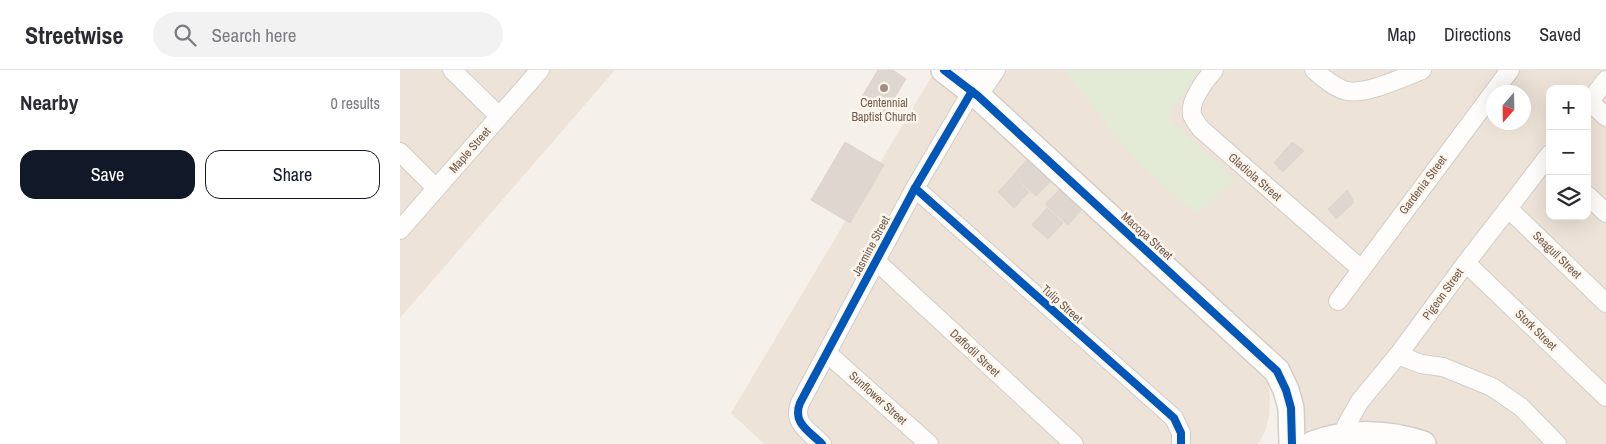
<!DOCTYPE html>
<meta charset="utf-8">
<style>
body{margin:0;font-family:"Archivo Narrow",sans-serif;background:#f2f2f3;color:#2b2b33}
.controls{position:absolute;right:15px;top:15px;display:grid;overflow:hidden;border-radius:10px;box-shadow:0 5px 20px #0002}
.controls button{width:45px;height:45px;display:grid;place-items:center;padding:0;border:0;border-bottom:1px solid #e1e1e2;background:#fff;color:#2b2b33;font:25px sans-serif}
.compass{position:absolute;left:1086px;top:15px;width:45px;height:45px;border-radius:50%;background:#fff;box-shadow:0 5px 20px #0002;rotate:200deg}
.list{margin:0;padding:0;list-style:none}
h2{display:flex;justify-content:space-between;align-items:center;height:65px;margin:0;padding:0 20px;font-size:21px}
h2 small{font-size:16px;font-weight:400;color:#7c7c81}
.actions{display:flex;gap:10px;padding:15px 20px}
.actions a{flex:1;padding:11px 0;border:1px solid #111827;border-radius:15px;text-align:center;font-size:18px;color:#111827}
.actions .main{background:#111827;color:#fff}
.icon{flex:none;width:28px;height:28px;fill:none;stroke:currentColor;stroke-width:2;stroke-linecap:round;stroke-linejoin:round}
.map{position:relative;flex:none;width:1206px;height:374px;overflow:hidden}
header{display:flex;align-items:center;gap:30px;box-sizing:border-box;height:70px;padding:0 25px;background:#fff;border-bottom:1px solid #e1e1e2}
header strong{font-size:24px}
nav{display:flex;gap:28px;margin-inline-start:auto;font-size:18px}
.search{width:350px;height:45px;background:#f2f2f3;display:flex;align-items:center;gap:12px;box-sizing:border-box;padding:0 18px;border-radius:28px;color:#7c7c81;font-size:19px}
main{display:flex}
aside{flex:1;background:#fff}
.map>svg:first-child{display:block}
.residential{fill:#eee3d8;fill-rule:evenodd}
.green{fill:#e3ead6}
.building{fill:#dfd6d0;stroke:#ded4cd}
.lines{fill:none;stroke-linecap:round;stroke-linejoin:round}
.street-casing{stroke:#d3ccc5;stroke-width:20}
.secondary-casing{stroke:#d4cdc7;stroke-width:28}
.street{stroke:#fefdfc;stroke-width:18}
.secondary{stroke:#fefdfc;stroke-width:25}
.cycleway-casing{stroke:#fdf6ec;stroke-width:11}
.cycleway{stroke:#0057b8;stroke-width:8}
.poi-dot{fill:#9f8e85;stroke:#fdf6ec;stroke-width:2}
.labels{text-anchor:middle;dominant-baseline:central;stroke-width:5;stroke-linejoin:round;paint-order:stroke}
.poi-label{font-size:12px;fill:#70594e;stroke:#fdf6ec}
.street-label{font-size:12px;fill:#70594e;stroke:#fdf6ec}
</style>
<header>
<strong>Streetwise</strong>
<div class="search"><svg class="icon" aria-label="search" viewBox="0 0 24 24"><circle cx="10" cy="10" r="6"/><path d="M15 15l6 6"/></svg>Search here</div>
<nav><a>Map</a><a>Directions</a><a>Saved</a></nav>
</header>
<main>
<aside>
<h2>Nearby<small>0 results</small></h2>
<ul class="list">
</ul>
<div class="actions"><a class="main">Save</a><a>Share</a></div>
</aside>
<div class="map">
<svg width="1206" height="374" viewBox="0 0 1206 374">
<rect width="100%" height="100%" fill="#f6f0ea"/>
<g class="residential">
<polygon points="0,0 215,0 0,248"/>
<path d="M556,0H1206V374H903L898,317L890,296ZM1150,19H1187V146H1150ZM1094,22H1124V52H1094Z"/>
<polygon points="533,4 860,301 868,313 870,327 869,345 866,359 860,371 857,374 364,374 331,343"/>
</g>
<polygon class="green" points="663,0 801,0 772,39 770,50 835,110 800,142 793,140 736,91"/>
<g class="building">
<polygon points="478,0 493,0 506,9 485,43 461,28"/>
<polygon points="445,72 484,95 450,153 411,130"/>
<polygon points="892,72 904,81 883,102 874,93"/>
<polygon points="628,89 651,111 636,126 613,105"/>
<polygon points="613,106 629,122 614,138 598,122"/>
<polygon points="660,119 682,139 668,155 645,134"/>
<polygon points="947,120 954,132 936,149 928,139"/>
<polygon points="647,138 663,153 648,169 632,155"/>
</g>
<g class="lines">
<defs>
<g id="street">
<polyline points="52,0 99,46"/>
<path d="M814,0C805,10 789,31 792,45C794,50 798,55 801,59L961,199"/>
<path d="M914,0C924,8 934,18 947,21C966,25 1004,7 1022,0"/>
<polyline points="566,17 578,0"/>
<polyline points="578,26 596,0"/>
<polyline points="1190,32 1206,47"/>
<polyline points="1187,35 1206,10"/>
<polyline points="0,82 36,118"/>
<polyline points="515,118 774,348 781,363 781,374"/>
<polyline points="1187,125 1206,143"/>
<polyline points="1108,138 1206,233"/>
<polyline points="0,160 140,0"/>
<polyline points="476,191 674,374"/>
<polyline points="1066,193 1206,327"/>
<polyline points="938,231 1110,0"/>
<polyline points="427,283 529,374"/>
<polyline points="998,285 1021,294 1043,297 1092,317 1121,337 1157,374"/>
<polyline points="942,366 947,354 960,331 998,285 1066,193 1150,84"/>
<path d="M422,374C409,361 392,353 400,333L515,118L572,21"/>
</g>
<g id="secondary">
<polyline points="544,0 578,26 877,301 886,320 891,338 892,374"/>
<path d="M913,374C948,361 989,362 1023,374"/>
</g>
</defs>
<use href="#street" class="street-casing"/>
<use href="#secondary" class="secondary-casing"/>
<use href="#street" class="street"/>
<use href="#secondary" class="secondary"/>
<defs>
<g id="cycleway">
<polyline points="544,0 578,26 877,301 886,320 891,338 892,374"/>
<polyline points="515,118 774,348 781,363 781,374"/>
<path d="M422,374C409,361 392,353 400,333L515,118L572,21"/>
</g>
</defs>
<use href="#cycleway" class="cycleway-casing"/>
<use href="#cycleway" class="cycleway"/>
</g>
<circle class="poi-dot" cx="484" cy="18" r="5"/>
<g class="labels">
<g class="poi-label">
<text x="484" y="33">Centennial<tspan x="484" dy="14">Baptist Church</tspan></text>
</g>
<g class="street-label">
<text transform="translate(70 80) rotate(-49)">Maple Street</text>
<text transform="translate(855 107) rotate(41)">Gladiola Street</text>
<text transform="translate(1023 115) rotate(-53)">Gardenia Street</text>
<text transform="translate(747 166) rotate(42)">Macopa Street</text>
<text transform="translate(471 176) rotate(-62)">Jasmine Street</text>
<text transform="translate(1157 185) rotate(44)">Seagull Street</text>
<text transform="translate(1043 224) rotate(-54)">Pigeon Street</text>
<text transform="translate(662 234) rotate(42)">Tulip Street</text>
<text transform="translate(1136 260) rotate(44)">Stork Street</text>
<text transform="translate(575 283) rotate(43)">Daffodil Street</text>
<text transform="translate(478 328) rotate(42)">Sunflower Street</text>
</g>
</g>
</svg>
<div class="controls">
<button>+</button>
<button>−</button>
<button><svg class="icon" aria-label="layers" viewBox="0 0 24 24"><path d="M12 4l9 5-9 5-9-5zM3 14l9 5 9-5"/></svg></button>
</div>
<svg class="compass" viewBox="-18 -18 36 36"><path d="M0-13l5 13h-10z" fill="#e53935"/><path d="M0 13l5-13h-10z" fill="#7c7c81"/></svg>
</div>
</main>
